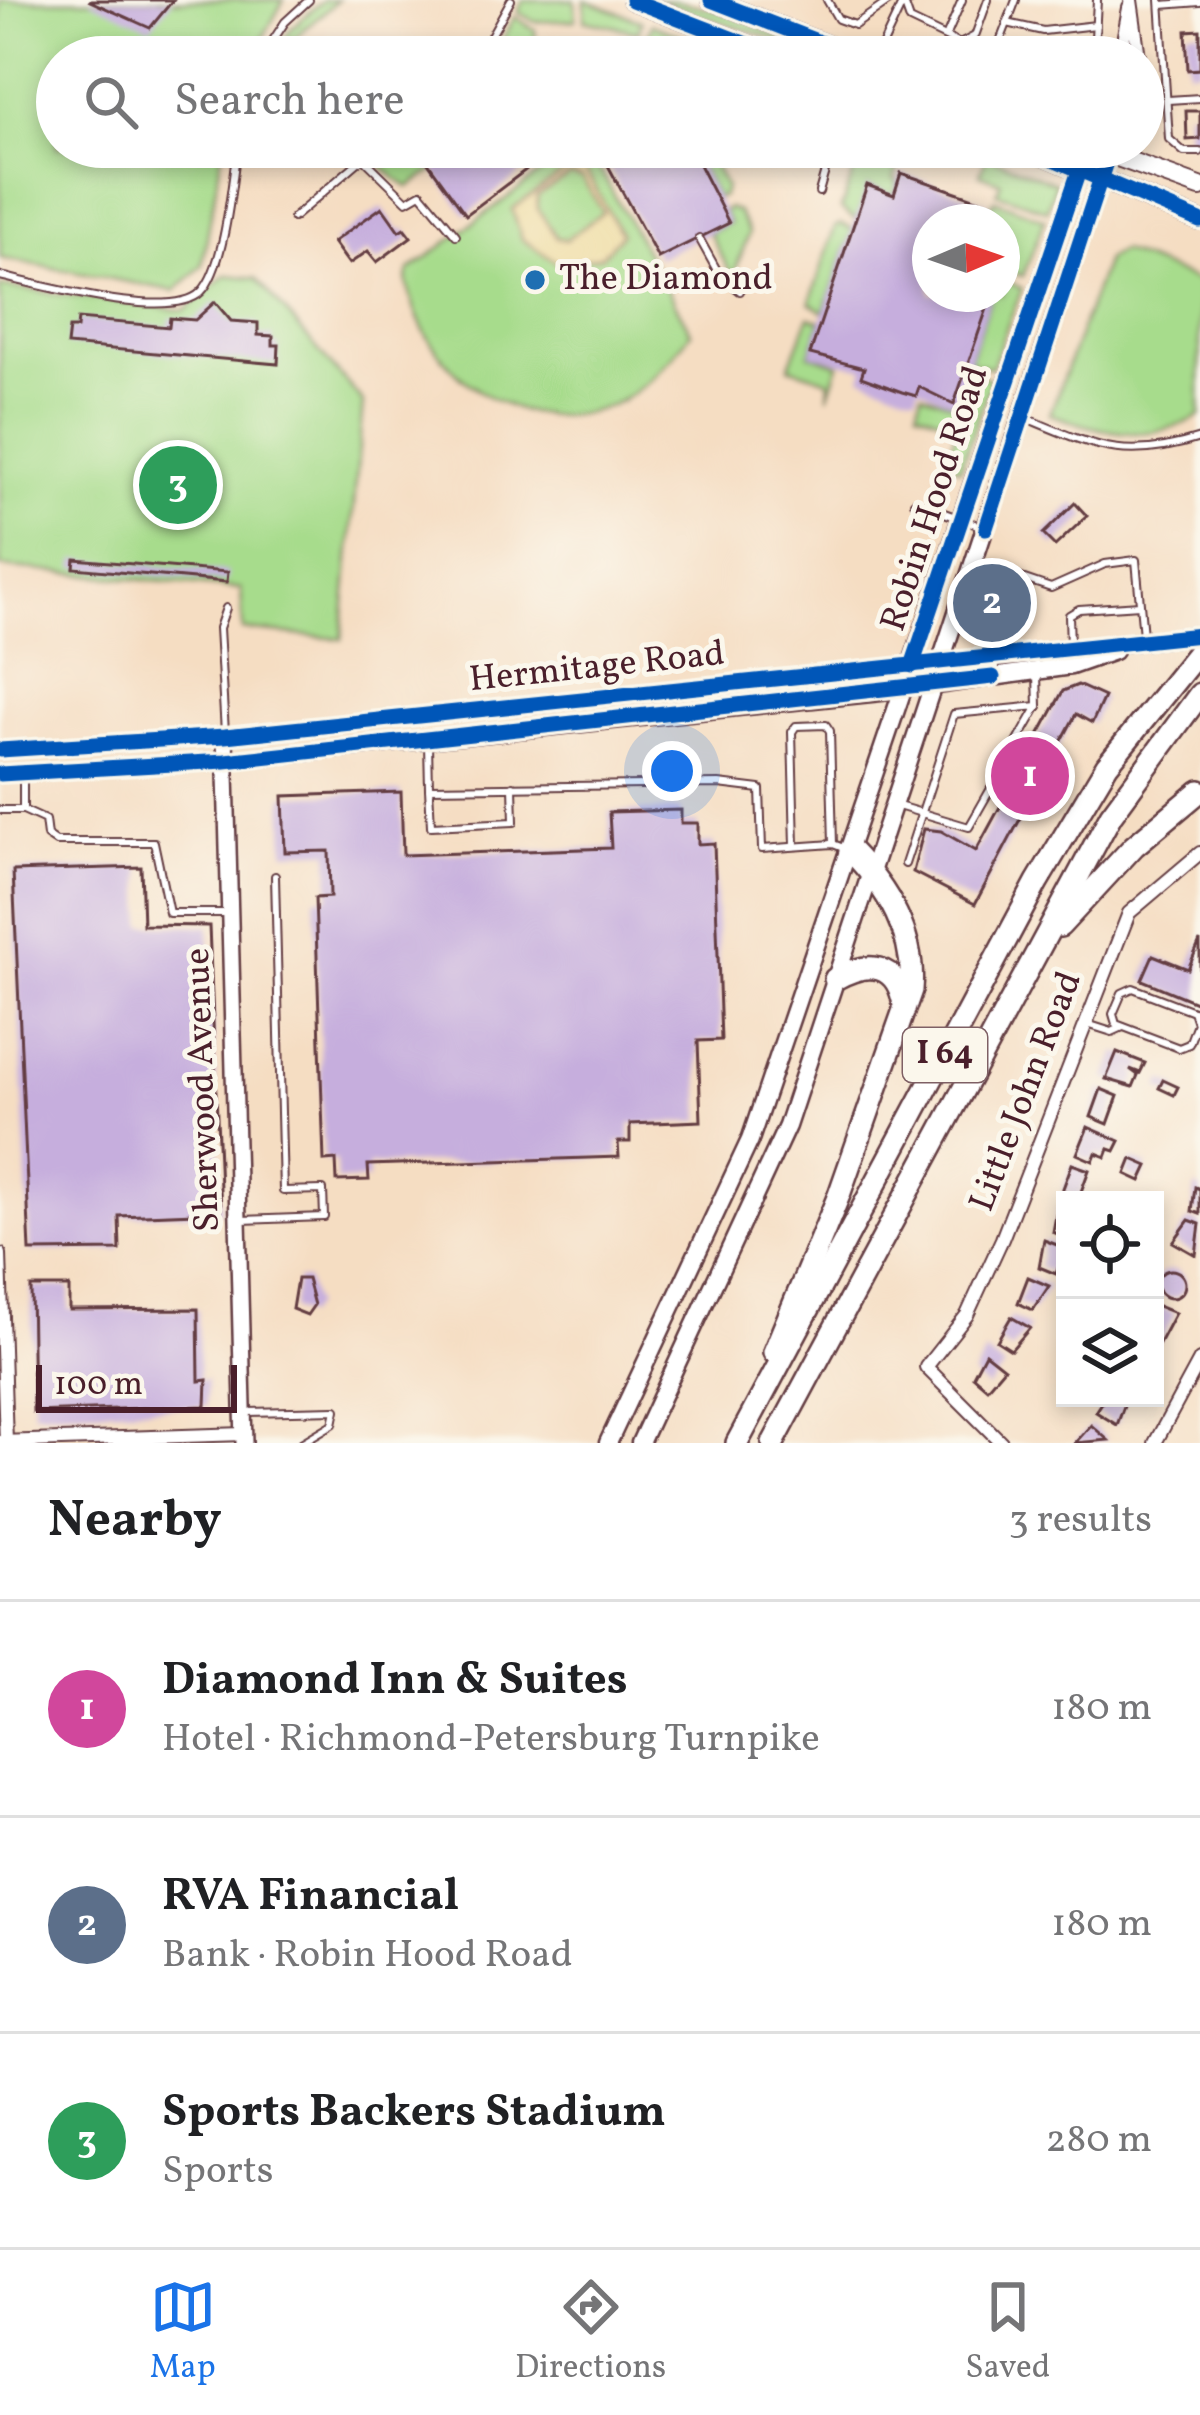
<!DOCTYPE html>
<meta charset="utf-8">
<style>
body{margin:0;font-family:Vollkorn,serif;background:#f2f2f2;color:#202124}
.controls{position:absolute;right:36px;bottom:36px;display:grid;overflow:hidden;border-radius:0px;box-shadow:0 6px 18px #0003}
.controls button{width:108px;height:108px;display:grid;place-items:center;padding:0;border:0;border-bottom:3px solid #e0e0e0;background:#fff;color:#202124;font:60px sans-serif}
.compass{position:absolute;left:912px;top:204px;width:108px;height:108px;border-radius:50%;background:#fff;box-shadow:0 6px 18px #0003;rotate:88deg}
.scale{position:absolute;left:36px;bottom:30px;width:201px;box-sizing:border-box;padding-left:12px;border:6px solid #4a1f2b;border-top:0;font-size:33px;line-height:42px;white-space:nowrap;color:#4a1f2b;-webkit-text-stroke:9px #fbf7ec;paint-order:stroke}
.you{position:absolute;left:672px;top:771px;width:42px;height:42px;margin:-30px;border:9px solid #fff;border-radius:50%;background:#1a73e8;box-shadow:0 0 0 18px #1a73e833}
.badge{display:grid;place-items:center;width:78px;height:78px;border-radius:50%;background:#1a73e8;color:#fff;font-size:39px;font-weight:700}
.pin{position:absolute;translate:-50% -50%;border:6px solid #fff;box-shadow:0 3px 12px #0006}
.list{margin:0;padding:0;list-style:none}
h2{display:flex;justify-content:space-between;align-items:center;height:156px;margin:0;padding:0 48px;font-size:51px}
h2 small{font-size:39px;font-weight:400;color:#757577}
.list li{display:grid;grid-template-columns:78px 1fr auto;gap:36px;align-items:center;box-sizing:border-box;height:216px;padding:0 48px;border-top:3px solid #e0e0e0}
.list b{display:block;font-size:45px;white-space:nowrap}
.list p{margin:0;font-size:39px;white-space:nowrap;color:#757577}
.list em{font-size:39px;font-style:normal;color:#757577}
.icon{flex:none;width:66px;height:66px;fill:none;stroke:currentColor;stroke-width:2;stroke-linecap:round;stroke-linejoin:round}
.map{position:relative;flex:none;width:1200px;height:1443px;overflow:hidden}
.search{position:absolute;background:#fff;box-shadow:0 6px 18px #0003;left:36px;right:36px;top:36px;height:132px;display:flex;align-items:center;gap:30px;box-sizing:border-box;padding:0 42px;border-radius:66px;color:#757577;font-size:45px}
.sheet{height:804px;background:#fff}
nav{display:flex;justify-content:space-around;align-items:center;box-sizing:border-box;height:168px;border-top:3px solid #e0e0e0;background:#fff;font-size:33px;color:#757577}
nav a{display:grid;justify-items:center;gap:6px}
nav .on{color:#1a73e8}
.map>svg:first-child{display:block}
.green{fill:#a7dc8c;stroke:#787e5c;stroke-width:3}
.sand{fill:#eeda9e;stroke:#9c7c64;stroke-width:3;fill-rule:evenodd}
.building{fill:#c6aedd}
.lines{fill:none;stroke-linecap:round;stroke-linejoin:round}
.service-casing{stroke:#643c42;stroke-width:10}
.minor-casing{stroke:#643c42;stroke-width:16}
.tertiary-casing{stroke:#643c42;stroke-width:20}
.secondary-casing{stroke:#643c42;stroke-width:21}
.primary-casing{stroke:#643c42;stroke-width:22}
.motorway-casing{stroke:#643c42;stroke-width:26}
.service{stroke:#fff;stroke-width:6}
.minor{stroke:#fff;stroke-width:12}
.tertiary{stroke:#fff;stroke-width:15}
.secondary{stroke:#fff;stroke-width:16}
.primary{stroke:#fff;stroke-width:18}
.motorway{stroke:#fff;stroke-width:21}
.cycleway-casing{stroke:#fbf7ec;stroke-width:22}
.cycleway{stroke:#0057b8;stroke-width:15}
.poi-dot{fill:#1f6fb2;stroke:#fbf7ec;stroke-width:4.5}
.labels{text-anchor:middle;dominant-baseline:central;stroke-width:10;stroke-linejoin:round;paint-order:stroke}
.shield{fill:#fbf7ec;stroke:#7f6065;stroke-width:3}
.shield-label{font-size:33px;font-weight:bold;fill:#4a1f2b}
.poi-label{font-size:36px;fill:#4a1f2b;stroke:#fbf7ec;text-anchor:start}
.street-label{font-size:36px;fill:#4a1f2b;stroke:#fbf7ec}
</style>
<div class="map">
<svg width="1200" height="1443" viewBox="0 0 1200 1443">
<rect width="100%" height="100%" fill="#fbf7ec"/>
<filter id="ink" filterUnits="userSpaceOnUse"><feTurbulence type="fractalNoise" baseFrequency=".00833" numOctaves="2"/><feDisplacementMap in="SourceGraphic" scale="24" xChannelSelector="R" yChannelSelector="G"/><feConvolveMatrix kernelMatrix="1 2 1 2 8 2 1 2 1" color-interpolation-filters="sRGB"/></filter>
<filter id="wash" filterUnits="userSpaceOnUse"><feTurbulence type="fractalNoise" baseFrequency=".004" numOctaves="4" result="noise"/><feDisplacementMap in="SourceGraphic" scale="48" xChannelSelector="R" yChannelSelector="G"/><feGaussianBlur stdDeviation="2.7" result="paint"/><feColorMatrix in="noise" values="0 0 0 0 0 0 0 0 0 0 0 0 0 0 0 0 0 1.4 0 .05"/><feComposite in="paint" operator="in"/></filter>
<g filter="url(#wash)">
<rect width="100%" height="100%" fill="#f5ddc2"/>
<g class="green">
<polygon points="0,0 284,0 252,57 57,57 57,147 223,147 202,266 175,291 0,258"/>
<polygon points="323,0 338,0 273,57 290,30"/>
<polygon points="523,0 575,0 576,20 535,22 518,12"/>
<polygon points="585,0 642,21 638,32 585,20"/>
<path d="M654,0C712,0 777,35 830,57Z"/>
<polygon points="515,17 535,30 535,43 514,57 493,57"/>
<polygon points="652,24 735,57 690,45 683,57 647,37"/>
<polygon points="403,147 424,147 420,151 434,171 408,187 381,167"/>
<polygon points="690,147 705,147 725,187 723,196 716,198"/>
<path d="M570,151L591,154L691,332C672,359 647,388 616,403C523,446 420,373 407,278L409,271Z"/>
<polygon points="865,156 898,168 894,179 898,182 894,195 868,186 856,220 841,209 859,157"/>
<polygon points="987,156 1056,183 1047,210 997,193 1001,182 980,174"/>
<polygon points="995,200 1045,219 1023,276 1002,269 1012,235 1002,231 1002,222 981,222"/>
<polygon points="728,208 738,212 749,233 733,277 709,233 729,223 723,211"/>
<polygon points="841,224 853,229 824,312 810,303 835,227"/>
<path d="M1121,251L1200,282V416C1147,444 1104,433 1050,414L1106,260Z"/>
<polygon points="226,275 256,278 363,402 342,639 243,630 241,589 0,567 0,286 185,311"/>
<polygon points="1002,278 1022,289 991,368 969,361 992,294 1002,294"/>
<polygon points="809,317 821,321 810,354 839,364 828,397 829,380 789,367"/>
<polygon points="966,369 991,380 960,469 946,461 958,424 917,410 922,393 954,404"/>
</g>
<path class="sand" d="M580,161L621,234L602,256L559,264L522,239L512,209ZM570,175L582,178L603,212L566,240L557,238L538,209L537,196Z"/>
<g id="blocks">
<g class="building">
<polygon points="173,0 150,28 90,1 91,0"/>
<polygon points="1200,30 1200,69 1188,70 1186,31"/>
<polygon points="1186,111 1200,111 1200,139 1187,140"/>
<polygon points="424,147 556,147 466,215 419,150"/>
<polygon points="598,147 690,147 729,223 658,258"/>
<polygon points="901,173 988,203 981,222 930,222 930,294 992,294 954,404 919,387 916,396 902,392 861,377 864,368 810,354 867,185 894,195"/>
<polygon points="382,207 399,231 404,228 411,237 377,262 368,251 349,264 333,242"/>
<polygon points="1002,231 1012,234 1003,262 1002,261"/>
<polygon points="215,302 231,321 258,323 258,335 273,336 273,345 279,345 278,364 67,345 69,328 77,328 78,319 169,327 170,318 195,320"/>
<polygon points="1075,503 1087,516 1055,546 1043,534"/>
<polygon points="75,559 228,572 227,582 74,568"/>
<polygon points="999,572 1014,577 1010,591 1019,594 1006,632 999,633 972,624 985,582 995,585"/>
<polygon points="1078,685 1104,697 1092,723 1076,714 975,904 913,872 924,829 941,831 976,851 1063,691"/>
<polygon points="401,792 403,855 611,848 609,812 681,810 681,823 698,823 698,844 714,843 721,1040 698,1041 701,1121 630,1124 630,1142 618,1142 619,1157 368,1165 369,1180 337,1181 336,1160 324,1161 315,898 330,897 329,851 285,852 283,796"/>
<polygon points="141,867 143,925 209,926 221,1212 119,1216 120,1250 30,1251 13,871"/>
<polygon points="1200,941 1200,1004 1142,980 1153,955 1188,969"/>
<polygon points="1117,1052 1145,1063 1140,1073 1130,1069 1138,1075 1133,1087 1106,1079"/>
<polygon points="1163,1080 1178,1087 1174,1095 1159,1088"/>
<polygon points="1101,1089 1118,1096 1108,1124 1091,1117"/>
<polygon points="1088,1127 1120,1141 1115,1151 1109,1149 1106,1157 1096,1153 1093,1161 1077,1154"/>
<polygon points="1132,1159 1148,1166 1141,1181 1126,1174"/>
<polygon points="1072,1164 1089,1170 1079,1197 1062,1191"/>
<polygon points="1195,1187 1200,1189 1200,1214 1192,1211"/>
<polygon points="1065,1202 1065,1237 1053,1232 1057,1210"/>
<polygon points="1189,1220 1200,1224 1196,1255 1173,1242"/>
<polygon points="1044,1240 1065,1248 1056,1274 1039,1267"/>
<circle cx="1171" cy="1284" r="14"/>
<polygon points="1028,1277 1049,1286 1033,1310 1018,1303"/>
<polygon points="297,1279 307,1279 314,1305 307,1315 292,1309"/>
<polygon points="31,1287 69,1287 69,1310 198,1309 199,1381 207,1380 206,1406 33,1412"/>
<polygon points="1155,1305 1175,1313 1158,1345 1155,1344"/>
<polygon points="1011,1317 1030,1328 1011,1350 997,1341"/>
<polygon points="985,1353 1004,1368 987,1388 973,1376"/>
<polygon points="1105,1398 1127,1398 1117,1425 1096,1412"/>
<polygon points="1091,1425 1108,1440 1075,1443"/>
</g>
</g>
</g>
<g filter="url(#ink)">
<use href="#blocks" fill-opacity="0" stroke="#643c42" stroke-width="3"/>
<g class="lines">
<defs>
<g id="service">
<polyline points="827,0 838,19 855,25 891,0"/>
<polyline points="913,0 904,3 910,20 960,44 975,36 988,0"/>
<polyline points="1160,0 1169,139 1184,152 1200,152"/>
<polyline points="1162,5 1200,2"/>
<polyline points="1007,23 1043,31 1096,25"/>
<polyline points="946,37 962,0"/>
<polyline points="1095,38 1097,0"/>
<polyline points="998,45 1026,57"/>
<polyline points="262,57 285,22 309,0"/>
<polyline points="479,57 511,0"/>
<polyline points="877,57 903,2"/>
<polyline points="994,57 1016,0"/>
<polyline points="1168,100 1200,98"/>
<polyline points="363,158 407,201 421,193 456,235"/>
<polyline points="819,192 832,147"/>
<polyline points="293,218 376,147"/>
<polyline points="699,238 719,274 740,291"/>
<path d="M0,276C41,285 171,322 201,292C225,268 232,182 237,147"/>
<path d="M1026,418C1096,447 1125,462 1200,438"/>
<polyline points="914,502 983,527"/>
<polyline points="977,563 1051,588 1105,564 1136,560 1143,636"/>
<polyline points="1070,647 1069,615 1079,609 1140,605"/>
<polyline points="1037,674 1038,706"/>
<polyline points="225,733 219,628 226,608"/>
<polyline points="428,743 429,788 719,784 760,789 762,849 833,844 846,849"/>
<polyline points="23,777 23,810"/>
<polyline points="429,788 431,826 514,822 513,786"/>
<polyline points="898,806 969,827 1038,706 954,714 905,864"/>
<polyline points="0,810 23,810 45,820 47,836 56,842 154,842 169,913 229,913"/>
<polyline points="795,846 792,732 796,726 826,725 830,731 833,844"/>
<polygon points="1133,988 1193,1011 1197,1023 1189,1044 1179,1048 1116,1024 1113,1014 1122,993"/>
<polyline points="1087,1024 1112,1032 1123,1027"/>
<polyline points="242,1220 324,1217 323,1190 283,1191 275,876"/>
<polyline points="248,1412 336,1410 333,1424 301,1443"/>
</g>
<g id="minor">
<polyline points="1131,0 1139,57"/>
<polyline points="1120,57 1129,8"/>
<polyline points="0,1254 6,1443"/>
<polyline points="0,1442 244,1434"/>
<polyline points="1002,1443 926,1367 967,1315 1002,1239 1129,913 1200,853"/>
<polyline points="1155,1443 1200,1360"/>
</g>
<g id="tertiary">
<polyline points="225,736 244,1443"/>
<polyline points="0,750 225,736 938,663"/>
<polyline points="0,774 225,761 905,690"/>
</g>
<g id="secondary">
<polyline points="938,663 1200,635"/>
<polyline points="922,687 1071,666 1114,651"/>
<polyline points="608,1443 750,1140 1087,147"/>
<polyline points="640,1443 787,1126 1109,153"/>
</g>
<g id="primary">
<polyline points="632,0 780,57"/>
<polyline points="711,0 858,57"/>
<polyline points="1025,147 1200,221"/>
<polyline points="1090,147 1200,187"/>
</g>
<g id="motorway">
<polyline points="1060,926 1134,846 1200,791"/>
<path d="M835,979C869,960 897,963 904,1005"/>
<path d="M774,1352L839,1195L911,990C916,934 887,888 850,850"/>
<polyline points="737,1443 1037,882 1107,765 1200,650"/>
<polyline points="773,1443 1111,815 1200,694"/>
</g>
</defs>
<use href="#service" class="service-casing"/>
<use href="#minor" class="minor-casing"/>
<use href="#tertiary" class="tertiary-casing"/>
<use href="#secondary" class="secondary-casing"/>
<use href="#primary" class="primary-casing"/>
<use href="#motorway" class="motorway-casing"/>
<use href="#service" class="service"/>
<use href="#minor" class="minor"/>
<use href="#tertiary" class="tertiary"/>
<use href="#secondary" class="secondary"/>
<use href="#primary" class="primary"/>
<use href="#motorway" class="motorway"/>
<defs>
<g id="cycleway">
<polyline points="632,0 780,57"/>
<polyline points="711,0 858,57"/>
<polyline points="1025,147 1200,221"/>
<polyline points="986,528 1109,153"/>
<polyline points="912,666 1087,147"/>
<polyline points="0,750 225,736 1200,635"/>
<polyline points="0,774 225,761 993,677"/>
</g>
</defs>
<use href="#cycleway" class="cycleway-casing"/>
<use href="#cycleway" class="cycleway"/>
</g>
</g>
<circle class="poi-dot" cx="535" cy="280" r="12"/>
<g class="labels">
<rect class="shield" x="903" y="1028" width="84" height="54" rx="9"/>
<g class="shield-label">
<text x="945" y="1055">I 64</text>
</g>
<g class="poi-label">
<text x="559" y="280">The Diamond</text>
</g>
<g class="street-label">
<text transform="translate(936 499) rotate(-72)">Robin Hood Road</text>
<text transform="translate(597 668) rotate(-6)">Hermitage Road</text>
<text transform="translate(204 1090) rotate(-92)">Sherwood Avenue</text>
<text transform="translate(1027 1092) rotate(-69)">Little John Road</text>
</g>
</g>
</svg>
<div class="controls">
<button><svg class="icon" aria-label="locate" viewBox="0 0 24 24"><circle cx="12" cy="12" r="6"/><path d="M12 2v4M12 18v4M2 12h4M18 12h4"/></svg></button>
<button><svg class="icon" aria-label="layers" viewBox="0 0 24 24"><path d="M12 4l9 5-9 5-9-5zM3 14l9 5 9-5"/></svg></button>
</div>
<svg class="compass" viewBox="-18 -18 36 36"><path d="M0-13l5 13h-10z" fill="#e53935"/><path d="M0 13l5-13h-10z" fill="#757577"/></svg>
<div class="scale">100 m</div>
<div class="you"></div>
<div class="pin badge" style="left:1030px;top:776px;background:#d1479c">1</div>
<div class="pin badge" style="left:992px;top:603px;background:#5c6f8a">2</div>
<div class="pin badge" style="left:178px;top:485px;background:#2e9e5b">3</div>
<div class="search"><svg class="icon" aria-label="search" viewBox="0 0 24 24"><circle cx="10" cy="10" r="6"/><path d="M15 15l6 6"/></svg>Search here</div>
</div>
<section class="sheet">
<h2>Nearby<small>3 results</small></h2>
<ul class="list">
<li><span class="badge" style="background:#d1479c">1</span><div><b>Diamond Inn &amp; Suites</b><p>Hotel · Richmond-Petersburg Turnpike</p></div><em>180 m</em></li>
<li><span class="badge" style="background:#5c6f8a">2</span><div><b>RVA Financial</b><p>Bank · Robin Hood Road</p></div><em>180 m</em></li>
<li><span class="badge" style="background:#2e9e5b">3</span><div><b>Sports Backers Stadium</b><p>Sports</p></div><em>280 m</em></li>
</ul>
</section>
<nav>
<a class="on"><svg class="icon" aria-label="map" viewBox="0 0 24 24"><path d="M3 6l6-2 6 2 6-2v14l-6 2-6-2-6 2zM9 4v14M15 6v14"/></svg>Map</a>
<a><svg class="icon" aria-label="directions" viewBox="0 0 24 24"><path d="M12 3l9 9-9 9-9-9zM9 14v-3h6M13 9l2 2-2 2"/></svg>Directions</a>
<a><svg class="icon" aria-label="saved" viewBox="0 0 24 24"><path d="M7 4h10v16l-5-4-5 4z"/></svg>Saved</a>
</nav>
